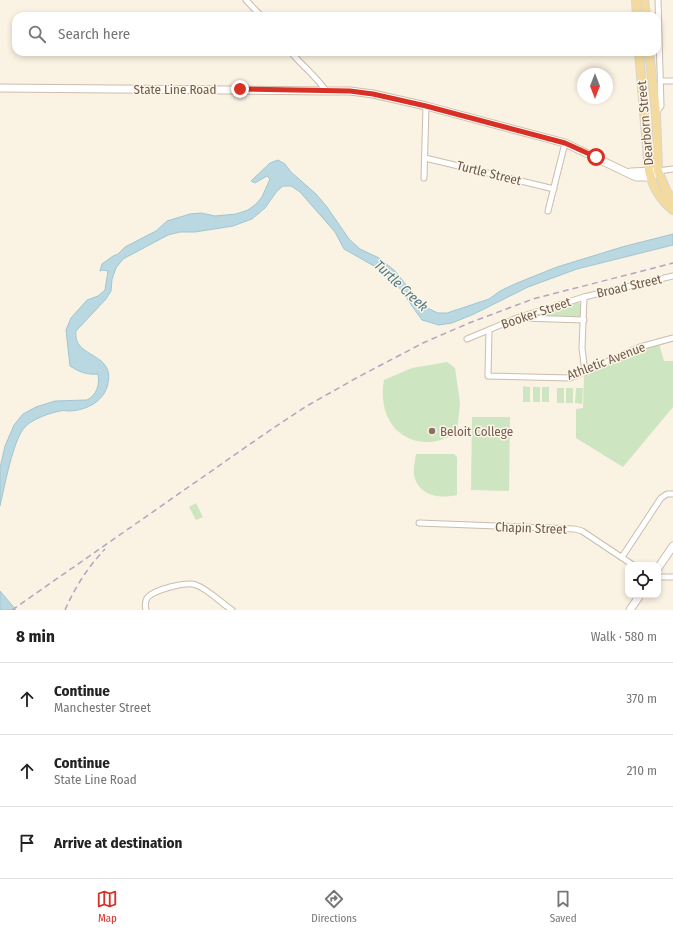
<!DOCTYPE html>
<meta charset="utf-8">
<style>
body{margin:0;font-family:"Fira Sans Condensed",sans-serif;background:#f6f6f6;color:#222}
.controls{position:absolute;right:12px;bottom:12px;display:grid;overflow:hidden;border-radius:8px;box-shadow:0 2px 6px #0003}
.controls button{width:36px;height:36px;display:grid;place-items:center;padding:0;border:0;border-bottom:1px solid #e0e0e0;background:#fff;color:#222;font:20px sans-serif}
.compass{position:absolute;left:577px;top:68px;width:36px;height:36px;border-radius:50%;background:#fff;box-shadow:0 2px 6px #0003;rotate:180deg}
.stop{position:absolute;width:12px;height:12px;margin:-9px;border:3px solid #d93025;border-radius:50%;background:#fff}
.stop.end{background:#d93025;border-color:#fff;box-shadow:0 1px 4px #0008}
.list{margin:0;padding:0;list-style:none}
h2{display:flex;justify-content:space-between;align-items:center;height:52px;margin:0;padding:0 16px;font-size:17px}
h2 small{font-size:13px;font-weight:400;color:#767676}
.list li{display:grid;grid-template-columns:26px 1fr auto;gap:12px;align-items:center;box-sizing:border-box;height:72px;padding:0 16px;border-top:1px solid #e0e0e0}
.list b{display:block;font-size:15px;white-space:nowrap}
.list p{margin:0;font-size:13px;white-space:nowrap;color:#767676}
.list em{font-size:13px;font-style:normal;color:#767676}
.icon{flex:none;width:22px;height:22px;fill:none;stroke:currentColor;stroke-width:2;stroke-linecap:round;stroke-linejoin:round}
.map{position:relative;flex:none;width:673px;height:610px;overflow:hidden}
.search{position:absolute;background:#fff;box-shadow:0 2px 6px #0003;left:12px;right:12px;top:12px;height:44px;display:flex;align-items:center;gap:10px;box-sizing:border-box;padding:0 14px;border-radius:12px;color:#767676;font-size:15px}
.sheet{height:268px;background:#fff}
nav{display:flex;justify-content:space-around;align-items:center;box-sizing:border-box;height:56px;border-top:1px solid #e0e0e0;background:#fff;font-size:11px;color:#767676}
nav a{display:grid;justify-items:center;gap:2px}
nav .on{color:#d93025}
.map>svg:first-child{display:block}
.green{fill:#cee5c2}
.water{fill:#b9d8e1;stroke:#a0c6d2}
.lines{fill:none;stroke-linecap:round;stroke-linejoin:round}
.street-casing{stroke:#ccbdad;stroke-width:7}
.secondary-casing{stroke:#cebdab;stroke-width:9}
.primary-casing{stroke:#dad4d0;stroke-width:10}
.street{stroke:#fff;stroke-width:5}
.secondary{stroke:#fff;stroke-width:7}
.primary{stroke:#f3dba0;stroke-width:8}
.rail{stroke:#b5a3c1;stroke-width:1.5;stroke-dasharray:6 4;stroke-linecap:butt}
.route{stroke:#d93025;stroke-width:5}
.education-dot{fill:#8d6e63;stroke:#fdf6e8;stroke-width:1.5}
.labels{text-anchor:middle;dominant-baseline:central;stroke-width:3;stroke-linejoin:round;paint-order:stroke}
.street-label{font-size:13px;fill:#6f5b4b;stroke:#fdf6e8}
.education-label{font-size:13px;fill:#785e54;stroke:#fdf6e8;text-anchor:start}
.water-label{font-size:14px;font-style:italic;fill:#4b7887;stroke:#fdf6e8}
</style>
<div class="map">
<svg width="673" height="610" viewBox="0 0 673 610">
<rect width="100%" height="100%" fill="#faf2e2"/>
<g class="green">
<polygon points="578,302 582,305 580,317 539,316 539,315"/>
<polygon points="659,344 664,361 673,361 673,407 623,467 576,438 576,409 583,408 584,375 639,350"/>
<path d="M447,362L455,368L460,403L457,433C449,436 439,442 430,442C394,443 378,412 384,380L412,368Z"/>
<polygon points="523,386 530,387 530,402 523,402"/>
<rect x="533" y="387" width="7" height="15"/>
<rect x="542" y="387" width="7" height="15"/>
<rect x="557" y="388" width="7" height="15"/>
<rect x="566" y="388" width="7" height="15"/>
<polygon points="576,388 583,388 582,404 575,403"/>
<polygon points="472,417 510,417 509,491 471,490"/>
<path d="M416,454H454L457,457V495C440,499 418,496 414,475C413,468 415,461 416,454Z"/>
<polygon points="196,503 203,517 196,520 189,507"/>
</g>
<g class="water">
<path d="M278,160L285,164L291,172L316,194L327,207L349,239L360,249L379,258L395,271L411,291L429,309L438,313H447L489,299L500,291L517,283L557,267L622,247L673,234V245L577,269L528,287L474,314L452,323L439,325L422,320L398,286L381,270L344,249L335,232L300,192L291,186H283L277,191L265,208L252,219L233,226L195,232H180L168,235L123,259L116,268L112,279L111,291L106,299L76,331C72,358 115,352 108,383C105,401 87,410 70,411C66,411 64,410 60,411C50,413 32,419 25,427C13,439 4,489 0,506V468L5,446L14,425L23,414L36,407L55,401L87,400C97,395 100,384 98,374C87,375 79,372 70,366L66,330L71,318L87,300L98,296L105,290L108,271L103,270L100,271L102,264L113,256L118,254L125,247L156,231L167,221L190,214L201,213L215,216L236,214L248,210L256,204L262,197L270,179L267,176L255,183L251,181L270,163Z"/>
<polygon points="0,591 16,610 1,610 0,608"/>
</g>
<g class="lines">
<defs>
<g id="street">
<polyline points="246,0 261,16"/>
<path d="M291,52C302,66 316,76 326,91"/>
<polyline points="661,81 673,81"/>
<polyline points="656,113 661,106 658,0"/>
<polyline points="425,158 554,189"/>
<polyline points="658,171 673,169"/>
<polyline points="424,178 426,106"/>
<polyline points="548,211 565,143"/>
<polyline points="584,297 582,348 585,372"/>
<polyline points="522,318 584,320"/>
<polyline points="489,330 488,376 570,378 640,347 673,338"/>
<polyline points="467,339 517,318 584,297 673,276"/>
<polyline points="419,523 575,529 582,531 633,565"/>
<polyline points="622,557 661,498 667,494 673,494"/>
<polyline points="658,577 673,577"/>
<path d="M146,610C145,606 145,602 147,598C153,590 187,581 196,585C208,589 221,603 232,610"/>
</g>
<g id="secondary">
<polyline points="0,88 326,91 350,91 373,94 426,106 565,143 636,177 651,177 655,174"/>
<polyline points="631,172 654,171"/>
<polyline points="658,568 673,546"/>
<polyline points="630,610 640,595"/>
</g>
<g id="primary">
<polyline points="636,0 637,16"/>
<polyline points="644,0 646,16"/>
<path d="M639,52L649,171C653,187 660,200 673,210"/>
<polyline points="649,52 656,113 658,171 667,192 673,200"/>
</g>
</defs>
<use href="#street" class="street-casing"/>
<use href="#secondary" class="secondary-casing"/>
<use href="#primary" class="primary-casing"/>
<use href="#street" class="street"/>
<use href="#secondary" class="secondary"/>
<use href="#primary" class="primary"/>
<g class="rail">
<polyline points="12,610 266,433 305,407 360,376 423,343 469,323 533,299 673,263"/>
<path d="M65,610C75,587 88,567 105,549"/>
</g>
</g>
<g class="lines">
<polyline class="route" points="240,89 350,91 373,94 426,106 565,143 596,157"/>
</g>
<circle class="education-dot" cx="432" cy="431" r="4"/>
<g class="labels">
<g class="street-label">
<text x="175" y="89">State Line Road</text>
<text transform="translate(645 123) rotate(-95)">Dearborn Street</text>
<text transform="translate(489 173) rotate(14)">Turtle Street</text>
<text transform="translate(629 286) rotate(-13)">Broad Street</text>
<text transform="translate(536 313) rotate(-19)">Booker Street</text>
<text transform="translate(606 361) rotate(-21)">Athletic Avenue</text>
<text transform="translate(531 528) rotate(2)">Chapin Street</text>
</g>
<g class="education-label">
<text x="440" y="431">Beloit College</text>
</g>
<g class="water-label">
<text transform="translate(401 286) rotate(43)">Turtle Creek</text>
</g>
</g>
</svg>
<div class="controls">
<button><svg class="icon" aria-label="locate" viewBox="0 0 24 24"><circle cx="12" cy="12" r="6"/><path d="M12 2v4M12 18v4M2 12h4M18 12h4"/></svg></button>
</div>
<svg class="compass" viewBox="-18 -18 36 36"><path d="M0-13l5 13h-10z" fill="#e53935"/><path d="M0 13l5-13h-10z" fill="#767676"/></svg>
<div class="stop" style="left:596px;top:157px"></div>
<div class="stop end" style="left:240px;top:89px"></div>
<div class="search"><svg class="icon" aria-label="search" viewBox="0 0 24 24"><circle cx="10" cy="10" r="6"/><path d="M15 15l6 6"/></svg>Search here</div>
</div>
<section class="sheet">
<h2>8 min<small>Walk · 580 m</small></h2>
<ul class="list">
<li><svg class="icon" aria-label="ahead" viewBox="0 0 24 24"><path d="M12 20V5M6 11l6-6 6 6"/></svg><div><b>Continue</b><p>Manchester Street</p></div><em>370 m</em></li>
<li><svg class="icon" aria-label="ahead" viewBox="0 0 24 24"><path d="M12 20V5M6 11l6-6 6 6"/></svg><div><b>Continue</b><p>State Line Road</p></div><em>210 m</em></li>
<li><svg class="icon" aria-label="arrive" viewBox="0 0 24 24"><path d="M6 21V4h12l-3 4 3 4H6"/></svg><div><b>Arrive at destination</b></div></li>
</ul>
</section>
<nav>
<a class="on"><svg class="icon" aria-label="map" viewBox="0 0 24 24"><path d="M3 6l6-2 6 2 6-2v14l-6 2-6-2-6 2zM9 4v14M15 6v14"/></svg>Map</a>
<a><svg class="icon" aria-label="directions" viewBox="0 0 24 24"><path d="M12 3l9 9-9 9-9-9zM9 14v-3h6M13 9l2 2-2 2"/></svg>Directions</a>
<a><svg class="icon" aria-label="saved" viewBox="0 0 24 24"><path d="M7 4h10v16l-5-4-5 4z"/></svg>Saved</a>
</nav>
